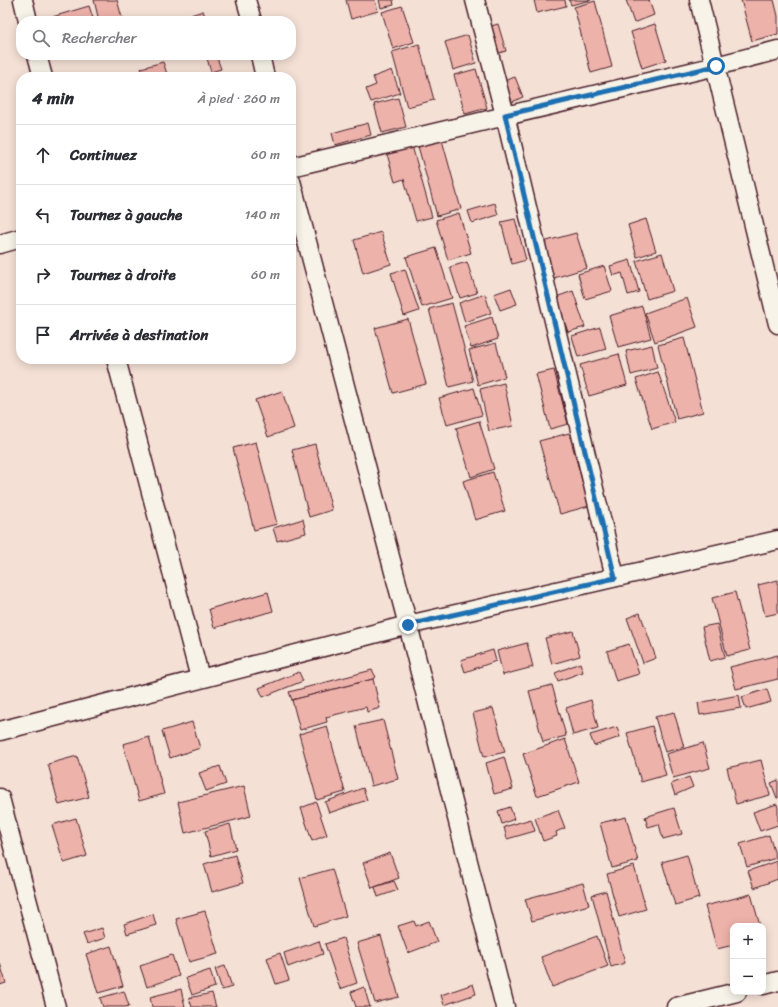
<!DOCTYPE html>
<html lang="fr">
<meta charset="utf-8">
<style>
body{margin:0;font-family:Sriracha,sans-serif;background:#f2f2f3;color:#2b2b33}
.controls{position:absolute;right:12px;bottom:12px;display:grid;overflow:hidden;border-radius:8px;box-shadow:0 2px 10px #0003}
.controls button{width:36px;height:36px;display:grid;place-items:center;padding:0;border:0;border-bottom:1px solid #e1e1e2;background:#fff;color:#2b2b33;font:20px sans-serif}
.stop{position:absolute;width:12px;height:12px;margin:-9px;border:3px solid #1f6fb2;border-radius:50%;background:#fff}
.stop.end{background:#1f6fb2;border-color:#fff;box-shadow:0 1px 4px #0008}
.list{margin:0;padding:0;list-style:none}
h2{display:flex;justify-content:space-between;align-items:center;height:52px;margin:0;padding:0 16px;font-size:17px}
h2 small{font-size:13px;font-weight:400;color:#7c7c81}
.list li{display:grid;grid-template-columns:26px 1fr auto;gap:12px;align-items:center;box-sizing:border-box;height:60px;padding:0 16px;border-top:1px solid #e1e1e2}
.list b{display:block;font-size:15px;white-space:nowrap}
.list em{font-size:13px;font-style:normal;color:#7c7c81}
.icon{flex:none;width:22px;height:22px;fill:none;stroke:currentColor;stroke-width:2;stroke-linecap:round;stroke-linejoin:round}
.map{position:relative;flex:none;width:778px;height:1007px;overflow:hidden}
.search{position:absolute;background:#fff;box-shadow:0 2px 10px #0003;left:16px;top:16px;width:280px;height:44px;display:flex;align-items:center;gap:10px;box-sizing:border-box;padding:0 14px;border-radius:16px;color:#7c7c81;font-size:15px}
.panel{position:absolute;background:#fff;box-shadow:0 2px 10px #0003;left:16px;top:72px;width:280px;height:292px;border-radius:16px}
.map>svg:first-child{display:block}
.building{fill:#edb2aa;stroke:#4a1f2b}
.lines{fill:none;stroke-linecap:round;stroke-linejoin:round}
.street-casing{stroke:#4a1f2b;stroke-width:21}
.street{stroke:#f7f3e8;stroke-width:18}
.route{stroke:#1f6fb2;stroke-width:5}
</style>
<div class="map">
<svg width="778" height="1007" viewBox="0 0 778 1007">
<rect width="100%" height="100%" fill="#f4e0d5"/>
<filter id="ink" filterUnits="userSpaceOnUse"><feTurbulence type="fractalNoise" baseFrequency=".025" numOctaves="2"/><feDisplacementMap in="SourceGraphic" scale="8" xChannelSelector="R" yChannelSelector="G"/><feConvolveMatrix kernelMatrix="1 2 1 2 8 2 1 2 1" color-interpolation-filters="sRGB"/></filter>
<g filter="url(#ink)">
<g class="building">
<polygon points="94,0 117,0 123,21 99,21"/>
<polygon points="346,0 375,0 378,11 351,19"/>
<polygon points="379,0 393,0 394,5 381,8"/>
<polygon points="534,0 565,0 566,6 537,13"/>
<polygon points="569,0 591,0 571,5"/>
<polygon points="626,0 649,0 654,15 634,23"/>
<polygon points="741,0 774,0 778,16 778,34 752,41"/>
<polygon points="595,1 612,67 591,73 574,7"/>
<polygon points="89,6 94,21 43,21 42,20"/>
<polygon points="402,6 414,42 393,49 382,12"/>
<polygon points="203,11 207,21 179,21 178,19"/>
<polygon points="498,24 506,51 499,53 491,26"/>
<polygon points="655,24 666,60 642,68 631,32"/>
<polygon points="468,35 476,63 453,70 445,42"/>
<polygon points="419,44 434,100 407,107 392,52"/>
<polygon points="206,55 216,55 221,69 211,72"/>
<polygon points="163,62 168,77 144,77 141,68"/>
<polygon points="476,69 487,108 465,114 454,75"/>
<polygon points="392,70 400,93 371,102 366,89 376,85 373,77"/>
<polygon points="515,77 523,97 512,102 504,81"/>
<polygon points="398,98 406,127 382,133 374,104"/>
<polygon points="368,123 371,135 335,145 332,133"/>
<polygon points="442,140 461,209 437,216 418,146"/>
<polygon points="412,146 432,217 416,221 404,179 395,182 387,154"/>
<polygon points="495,203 498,215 472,223 468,211"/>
<polygon points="459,213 471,253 448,260 436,220"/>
<polygon points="515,219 526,260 512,264 501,222"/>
<polygon points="646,219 656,251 637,257 628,225"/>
<polygon points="381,232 391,264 363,273 354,240"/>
<polygon points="576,233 587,268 554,278 543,242"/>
<polygon points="436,248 452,298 422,307 406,257"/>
<polygon points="662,253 673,291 647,299 636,261"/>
<polygon points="630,260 639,292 628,295 622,273 613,276 610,266"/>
<polygon points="467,262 477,293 460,298 450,267"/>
<polygon points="604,266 612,291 585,299 578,274"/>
<polygon points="405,269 419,311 404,316 391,273"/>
<polygon points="511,288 517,304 500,310 494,294"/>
<polygon points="573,291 585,327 568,332 556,297"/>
<polygon points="485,294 491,313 465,322 459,303"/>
<polygon points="687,298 697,327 655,342 645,313"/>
<polygon points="452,303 473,381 449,387 429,309"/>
<polygon points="642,306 651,338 618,347 609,316"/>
<polygon points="492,317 498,339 471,348 464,326"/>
<polygon points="408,319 426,384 393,393 375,328"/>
<polygon points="600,327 606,349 578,357 572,336"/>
<polygon points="684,338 703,412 677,419 658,345"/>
<polygon points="496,343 505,377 478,385 469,350"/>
<polygon points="652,345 657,368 631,375 626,351"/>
<polygon points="619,354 627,385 589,396 580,365"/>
<polygon points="554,370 568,424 550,429 536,374"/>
<polygon points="658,372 675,422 652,429 636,379"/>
<polygon points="504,383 513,426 489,431 480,389"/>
<polygon points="474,388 482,415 447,425 439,398"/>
<polygon points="282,391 294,428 268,437 255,400"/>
<polygon points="479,421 494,469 471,477 456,428"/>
<polygon points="569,433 589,506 560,514 539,441"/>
<polygon points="256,442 277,524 254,530 233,448"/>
<polygon points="315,444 332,510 309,517 292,450"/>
<polygon points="493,472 505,511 475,520 463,481"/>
<polygon points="303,519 306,533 277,541 273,528"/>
<polygon points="778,580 778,613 765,616 758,585"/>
<polygon points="268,592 273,611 214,628 209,609"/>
<polygon points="735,592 750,650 727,656 712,598"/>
<polygon points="640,613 656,658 643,663 627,618"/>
<polygon points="717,624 725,657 710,661 702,627"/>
<polygon points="573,631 580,656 552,664 545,638"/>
<polygon points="527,643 533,667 503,675 497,651"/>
<polygon points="629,644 639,674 616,681 607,651"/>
<polygon points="493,650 496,661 465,672 461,660"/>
<polygon points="778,655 778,679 736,689 730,667"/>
<polygon points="580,663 583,672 558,681 555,673"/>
<polygon points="372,670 376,677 373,679 292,700 289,692"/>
<polygon points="299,672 303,681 263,697 259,688"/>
<polygon points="373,679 380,708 367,712 366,707 326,717 327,722 300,730 292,700"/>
<polygon points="552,685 566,736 543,742 529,691"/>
<polygon points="767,689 771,702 746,709 742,697"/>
<polygon points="739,695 741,708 700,715 698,703"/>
<polygon points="591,700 598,728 573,735 566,708"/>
<polygon points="493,708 505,752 484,757 473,713"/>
<polygon points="674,712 684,747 665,752 655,717"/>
<polygon points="383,720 398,779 371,786 356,726"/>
<polygon points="192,722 200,748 170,758 162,731"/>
<polygon points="327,726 345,792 317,800 299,734"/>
<polygon points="652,726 666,775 641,782 627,733"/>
<polygon points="617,727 620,737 594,746 590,735"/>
<polygon points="149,737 164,794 139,801 123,744"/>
<polygon points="565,739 579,782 537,796 523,754"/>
<polygon points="703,743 710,768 673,778 666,754"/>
<polygon points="77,756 89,797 59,805 48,764"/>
<polygon points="504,757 513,789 494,794 486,763"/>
<polygon points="761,760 770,795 736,804 727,768"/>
<polygon points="220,766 226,784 206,791 199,773"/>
<polygon points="689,777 693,787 675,795 671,784"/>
<polygon points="778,780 778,798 777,798 771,783"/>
<polygon points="244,786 251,816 185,833 178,802"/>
<polygon points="363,788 367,800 329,813 325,802"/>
<polygon points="316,802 327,835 312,841 301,808"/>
<polygon points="777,804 778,808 778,825 760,831 753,812"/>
<polygon points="510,807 514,819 502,824 498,811"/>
<polygon points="674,808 682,834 663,839 659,824 648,827 645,817"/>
<polygon points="558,810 565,828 556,832 557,836 543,841 535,818"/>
<polygon points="626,817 638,861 612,868 600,823"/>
<polygon points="76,818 87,856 64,863 52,825"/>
<polygon points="531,819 535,831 507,839 504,827"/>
<polygon points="230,824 236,849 211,856 205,831"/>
<polygon points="769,835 776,858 747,867 740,844"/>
<polygon points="390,853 399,878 372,888 363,863"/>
<polygon points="235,855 243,883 212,892 204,864"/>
<polygon points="687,855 699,898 675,905 662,862"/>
<polygon points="777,861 778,879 754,888 748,871"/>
<polygon points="634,866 646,909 619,917 607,874"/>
<polygon points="332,869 346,916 314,926 300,878"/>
<polygon points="394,881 398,890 378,897 375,887"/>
<polygon points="583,883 589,905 532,921 525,899"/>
<polygon points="606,891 625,963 611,967 592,895"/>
<polygon points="751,894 760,926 733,926 733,945 717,949 705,906"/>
<polygon points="205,911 218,954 189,962 176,919"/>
<polygon points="153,914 156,925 127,934 124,924"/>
<polygon points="414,921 416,926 429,921 437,942 408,953 398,926"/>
<polygon points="102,928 105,938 87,944 83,934"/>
<polygon points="381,936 399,997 375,1003 357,943"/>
<polygon points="597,936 608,966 552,987 541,957"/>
<polygon points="343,938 357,983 340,989 325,944"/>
<polygon points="319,941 323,954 288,967 284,953"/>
<polygon points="111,946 123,986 98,993 86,954"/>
<polygon points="280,953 289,980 276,984 267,958"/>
<polygon points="172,955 179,976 147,987 140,966"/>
<polygon points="0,963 6,983 0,985"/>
<polygon points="225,966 232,987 222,990 215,969"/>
<polygon points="210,970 215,987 192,995 186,978"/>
<polygon points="473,984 476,994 444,1005 441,995"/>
<polygon points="364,987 370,1007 356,1007 351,992"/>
<polygon points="181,989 185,1007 152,1007 150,997"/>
<polygon points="124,991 129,1006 125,1007 103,1007 100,998"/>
<polygon points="212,993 216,1007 192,1007 189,998"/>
</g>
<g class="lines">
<defs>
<g id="street">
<polyline points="23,0 28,21"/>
<polyline points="246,0 252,21"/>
<polyline points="475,0 505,115 615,577"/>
<polyline points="699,0 778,324"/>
<polyline points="37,55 43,77"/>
<polyline points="260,55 265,77"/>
<polyline points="291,167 716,66 778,50"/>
<polyline points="291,181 408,625 505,1007"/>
<polyline points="0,244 21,238"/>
<polyline points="116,359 200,678"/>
<polyline points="0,731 408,625 778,540"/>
<polyline points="0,798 56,1007"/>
<polyline points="763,985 778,981"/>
<polyline points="676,1007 737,992"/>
</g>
</defs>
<use href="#street" class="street-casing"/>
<use href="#street" class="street"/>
</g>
</g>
<g class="lines" filter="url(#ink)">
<polyline class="route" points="408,625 615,578 505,115 716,66"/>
</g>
</svg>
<div class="controls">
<button>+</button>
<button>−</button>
</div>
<div class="stop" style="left:716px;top:66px"></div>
<div class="stop end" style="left:408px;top:625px"></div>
<div class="search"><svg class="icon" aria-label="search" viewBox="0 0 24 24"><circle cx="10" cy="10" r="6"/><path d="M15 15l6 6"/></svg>Rechercher</div>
<section class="panel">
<h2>4 min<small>À pied · 260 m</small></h2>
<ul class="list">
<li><svg class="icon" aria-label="ahead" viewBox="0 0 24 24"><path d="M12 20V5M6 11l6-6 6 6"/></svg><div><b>Continuez</b></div><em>60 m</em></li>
<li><svg class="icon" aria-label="left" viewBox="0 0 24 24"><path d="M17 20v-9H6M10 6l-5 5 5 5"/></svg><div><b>Tournez à gauche</b></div><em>140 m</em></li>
<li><svg class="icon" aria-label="right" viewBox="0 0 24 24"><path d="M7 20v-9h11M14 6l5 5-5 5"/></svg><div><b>Tournez à droite</b></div><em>60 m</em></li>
<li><svg class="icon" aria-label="arrive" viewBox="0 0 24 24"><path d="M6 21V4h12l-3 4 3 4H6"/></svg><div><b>Arrivée à destination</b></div></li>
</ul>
</section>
</div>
